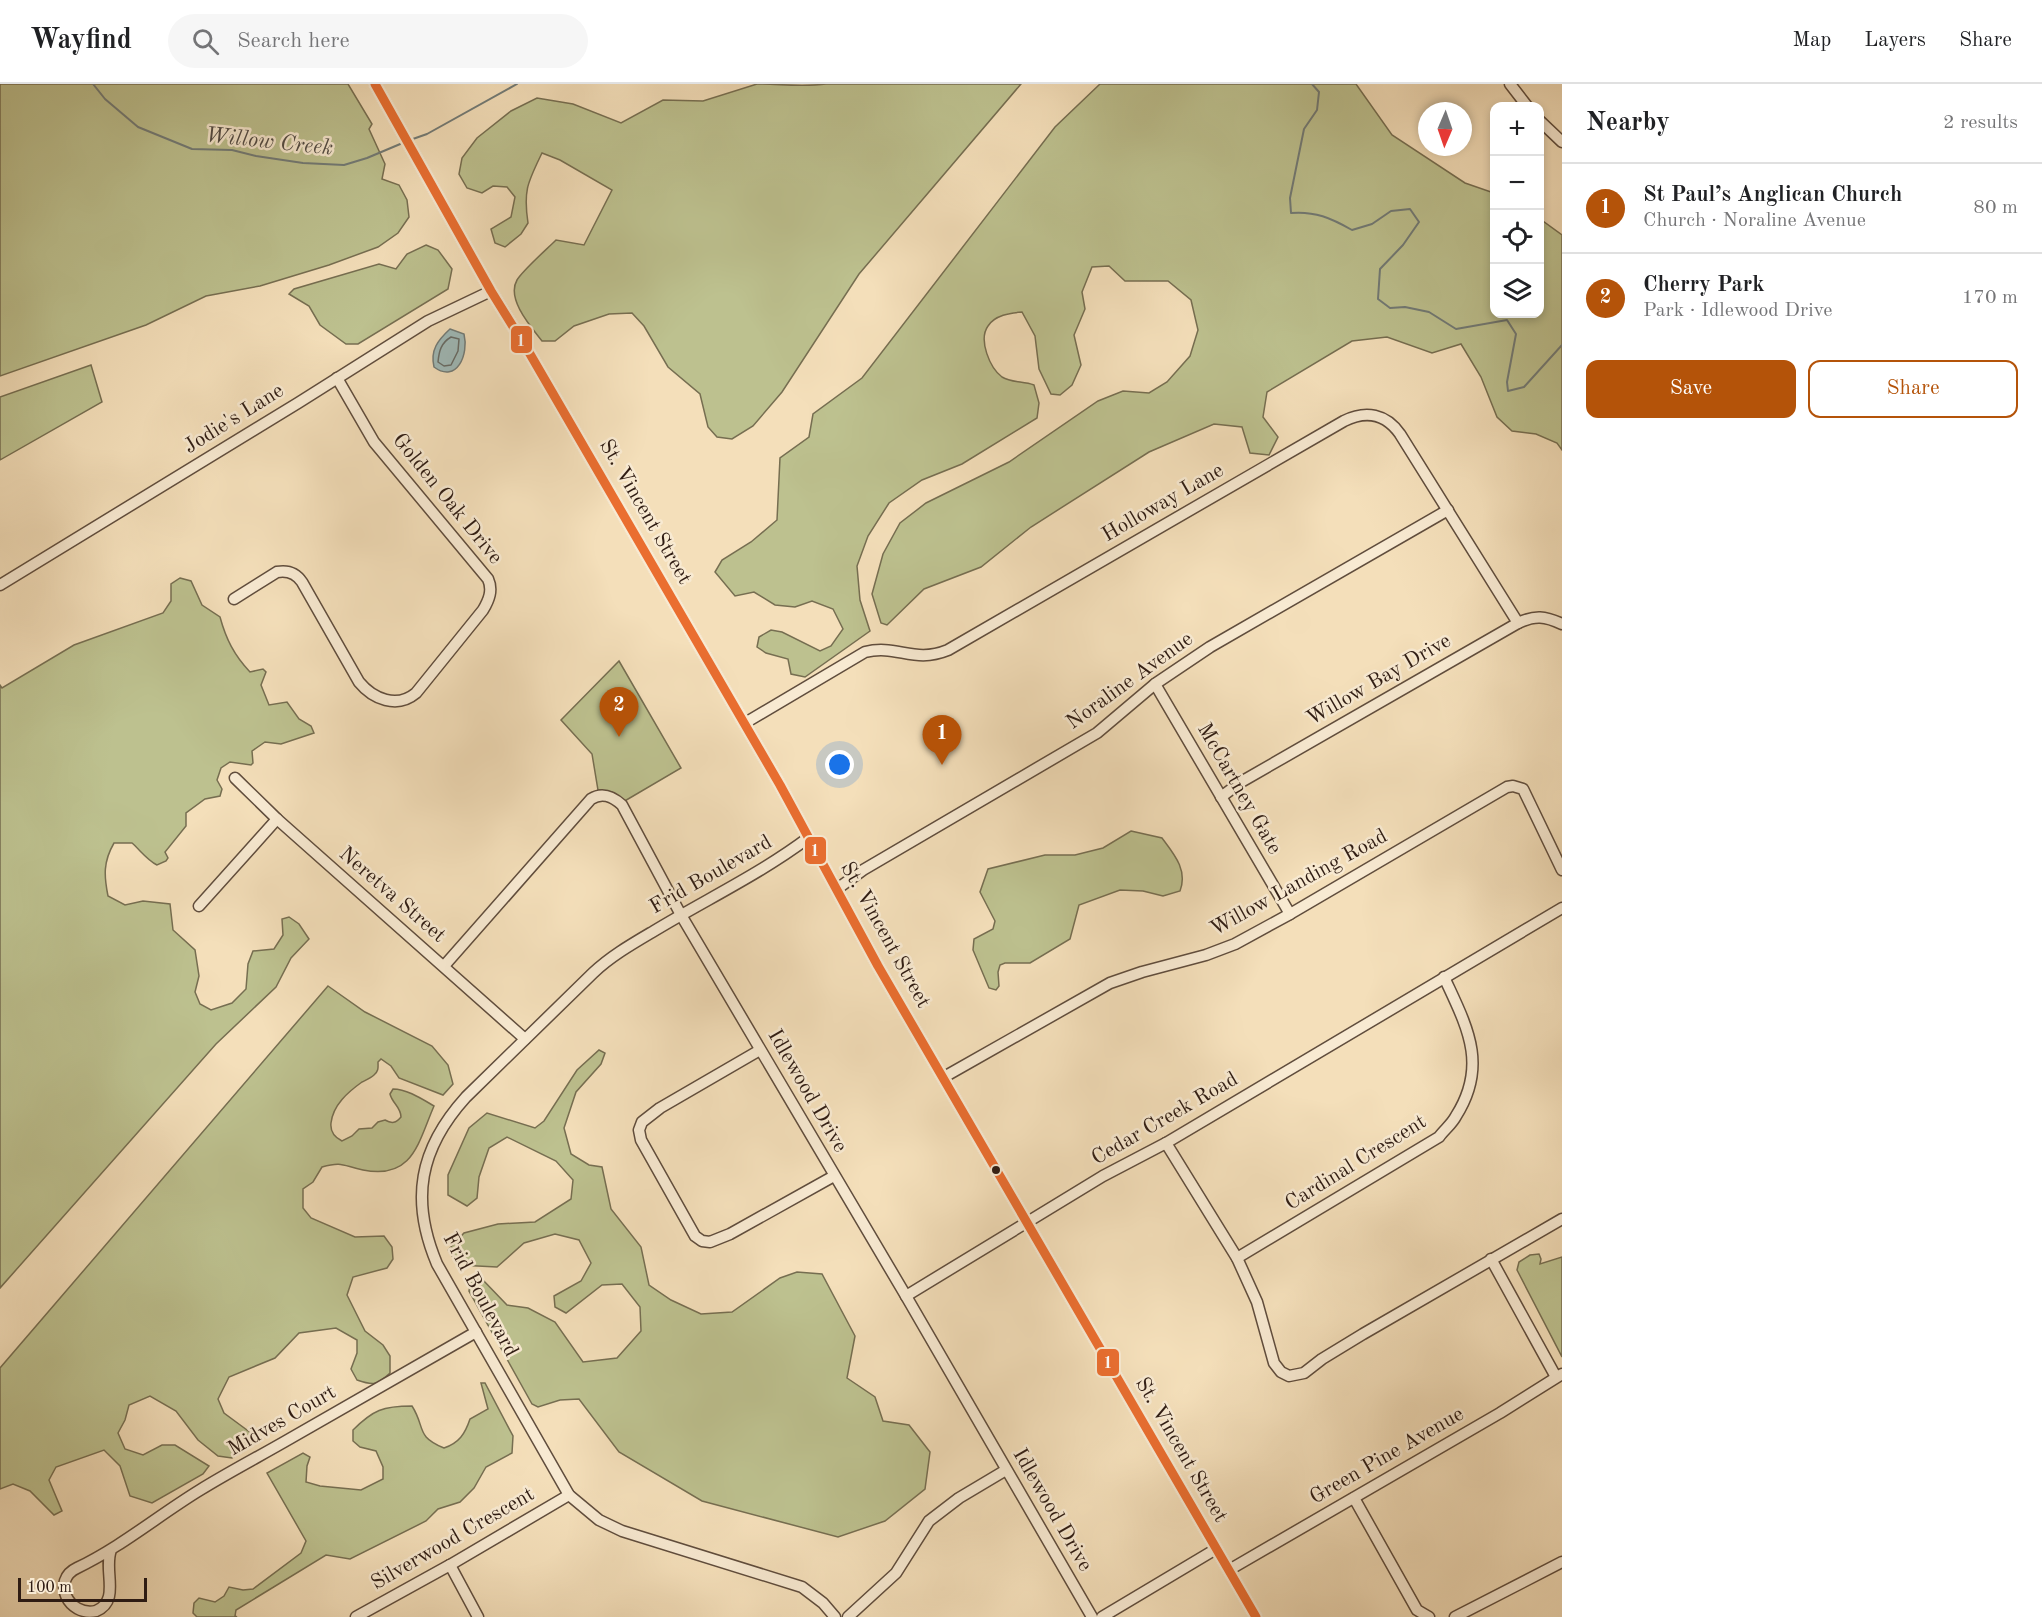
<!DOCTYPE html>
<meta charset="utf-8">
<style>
body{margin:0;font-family:"Old Standard TT",serif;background:#f6f6f6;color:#202124}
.controls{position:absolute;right:18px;top:18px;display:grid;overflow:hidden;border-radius:12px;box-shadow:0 3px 9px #0003}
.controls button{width:54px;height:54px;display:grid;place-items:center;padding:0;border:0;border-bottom:2px solid #e0e0e0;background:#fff;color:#202124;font:30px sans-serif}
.compass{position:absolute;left:1418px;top:18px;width:54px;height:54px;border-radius:50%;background:#fff;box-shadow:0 3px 9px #0003;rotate:182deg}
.scale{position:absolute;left:18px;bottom:15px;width:129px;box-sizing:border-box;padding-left:6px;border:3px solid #2f1c13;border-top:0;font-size:16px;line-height:21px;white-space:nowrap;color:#2f1c13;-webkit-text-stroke:4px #f8ead2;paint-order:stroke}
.you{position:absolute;left:840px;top:681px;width:21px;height:21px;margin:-15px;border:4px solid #fff;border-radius:50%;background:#1a73e8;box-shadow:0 0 0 9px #1a73e833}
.badge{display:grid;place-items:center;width:39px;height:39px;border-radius:50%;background:#b45309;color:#fff;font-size:20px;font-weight:700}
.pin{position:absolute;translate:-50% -50px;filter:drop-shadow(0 2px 3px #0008)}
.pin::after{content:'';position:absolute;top:32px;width:21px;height:18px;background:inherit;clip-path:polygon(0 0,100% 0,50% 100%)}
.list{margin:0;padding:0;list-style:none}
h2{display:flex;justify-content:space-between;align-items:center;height:78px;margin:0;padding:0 24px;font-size:26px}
h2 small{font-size:20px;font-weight:400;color:#757577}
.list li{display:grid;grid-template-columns:39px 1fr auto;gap:18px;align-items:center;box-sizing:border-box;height:90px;padding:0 24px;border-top:2px solid #e0e0e0}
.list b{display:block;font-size:22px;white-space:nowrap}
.list p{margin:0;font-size:20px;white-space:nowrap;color:#757577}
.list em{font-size:20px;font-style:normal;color:#757577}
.actions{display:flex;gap:12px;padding:18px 24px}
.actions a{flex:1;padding:14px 0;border:2px solid #b45309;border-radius:12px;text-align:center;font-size:21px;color:#b45309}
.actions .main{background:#b45309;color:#fff}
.icon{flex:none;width:33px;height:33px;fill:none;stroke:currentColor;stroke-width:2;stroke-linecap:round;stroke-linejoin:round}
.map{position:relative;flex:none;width:1562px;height:1533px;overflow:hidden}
header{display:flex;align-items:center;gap:36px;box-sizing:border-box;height:84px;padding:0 30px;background:#fff;border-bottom:2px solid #e0e0e0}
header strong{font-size:28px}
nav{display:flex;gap:33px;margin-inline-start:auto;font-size:21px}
.search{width:420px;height:54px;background:#f6f6f6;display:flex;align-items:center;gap:15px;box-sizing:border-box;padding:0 21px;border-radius:33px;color:#757577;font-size:22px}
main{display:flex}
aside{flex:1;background:#fff}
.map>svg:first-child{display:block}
.green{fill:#bdc18f;stroke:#766e51;stroke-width:1.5}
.water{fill:#9fbab9;stroke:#727b77;stroke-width:1.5}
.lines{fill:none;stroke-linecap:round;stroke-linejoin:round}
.shore{stroke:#676b66;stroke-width:1.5}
.stream{stroke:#727b77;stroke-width:2}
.minor-casing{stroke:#604d3d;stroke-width:13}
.minor{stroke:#f8ead2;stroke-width:10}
.bus-1-casing{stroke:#f8ead2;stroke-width:14}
.bus-1{stroke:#ea6e30;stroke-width:9}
.bus-dot{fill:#2f1c13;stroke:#f8ead2;stroke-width:2}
.labels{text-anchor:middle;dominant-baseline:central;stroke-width:5;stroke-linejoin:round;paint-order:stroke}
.street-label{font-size:21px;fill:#2f1c13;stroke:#f8ead2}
.water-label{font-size:22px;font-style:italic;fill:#514b45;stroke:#f8ead2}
.line-badge{stroke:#f8ead2;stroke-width:2}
.badge-label{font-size:16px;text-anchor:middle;font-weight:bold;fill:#fff}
</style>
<header>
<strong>Wayfind</strong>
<div class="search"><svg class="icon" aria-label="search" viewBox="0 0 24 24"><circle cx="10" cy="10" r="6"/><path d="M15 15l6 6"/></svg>Search here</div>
<nav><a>Map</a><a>Layers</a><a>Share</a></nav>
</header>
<main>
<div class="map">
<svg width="1562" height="1533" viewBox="0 0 1562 1533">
<rect width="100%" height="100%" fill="#f4dfba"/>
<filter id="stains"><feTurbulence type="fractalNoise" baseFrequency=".00333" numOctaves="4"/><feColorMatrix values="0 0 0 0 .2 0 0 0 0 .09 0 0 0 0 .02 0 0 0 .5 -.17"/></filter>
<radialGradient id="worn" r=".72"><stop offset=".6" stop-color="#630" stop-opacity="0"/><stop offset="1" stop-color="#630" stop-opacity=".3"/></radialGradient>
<g class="green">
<polygon points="0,0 348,0 372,40 369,45 385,80 382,95 399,101 407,116 409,133 398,149 378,163 329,181 260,202 206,212 146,241 0,292"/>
<path d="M757,0C780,0 803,3 826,0H1021L859,190L782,308L753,342L732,355L717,353L708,343L700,310L668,283L644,242L632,229L609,230L574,242L555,257H542C531,243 506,215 517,196C523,186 547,165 556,156L584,161L612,106L560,76L542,69C528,98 523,106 528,139L521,150L505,163L495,159L491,145L511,133L515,113L507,103L493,102L482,109L467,104L459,90L462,74L477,54L511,27L537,14L573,20L621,39L663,16L703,17Z"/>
<path d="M1100,0H1356L1392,51L1465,99L1494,109V230H1540V135L1562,151V366L1557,359L1536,350L1512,347L1497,333L1481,293L1461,260L1432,269L1387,253L1352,257L1267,308L1263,333L1278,353L1269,371L1250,369L1242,343L1214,340L1149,368L1031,443L981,483L924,505L887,541L881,539L872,510L883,470L900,439L926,419L1009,378L1098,317L1123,307L1149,309L1167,298L1190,272L1198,246L1191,216L1168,197H1125L1109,182L1092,183L1082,208L1085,225L1074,251L1081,281L1072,301L1060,311L1051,310L1039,285L1035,252L1022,228C1010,229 995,231 988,242C978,256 990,284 1002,293C1012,299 1023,297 1034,301L1039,319L1037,334L962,380L922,396L889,419L868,452L857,482L860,516L870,547L805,593L791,590L788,575L766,569L757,563L759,553L771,546L782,548L820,567L831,562L843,545L833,525L812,517L795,523L775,521L754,508L735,512L715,488L722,476L751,458L777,436L780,374L809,353L813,330L862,294L1055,43Z"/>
<polygon points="426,161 438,166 452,185 448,205 358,260 346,260 320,241 309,222 289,210 294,205 379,180 396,185 407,170"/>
<polygon points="91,281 102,318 0,376 0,313"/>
<path d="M180,494L191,497L202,521L220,533C226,555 234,571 250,588L263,585L266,588L261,601L269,621L287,618L299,635L311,642L314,649L281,660L265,658L252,667L253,679L251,681L230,678L221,684L217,696L222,705L220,712L205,715L186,729V742L165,768L168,774L166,777L157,781C147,776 140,766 132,759H114C103,778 104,792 108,812L125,821L143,817L170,820L173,846L195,866L199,892L195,908L200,920L211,926L232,919L246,905L248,880L253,867L274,865L283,851L282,835L289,833L299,840L309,855L291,874L276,903L216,960L0,1204V601L2,604L74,561L163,529L171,517V500Z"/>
<polygon points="619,577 681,684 623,718 612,708 598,706 592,670 561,636"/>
<path d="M1131,747L1162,754C1174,770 1188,786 1180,807L1163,812L1143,807L1120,806L1079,821L1070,855L1030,879H1005L1000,881L998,888L999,902L996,906L989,904L973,866L974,855L993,845L995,837L980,808L988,785L1045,771H1075L1103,764Z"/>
<path d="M328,902L365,928L432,962L448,981L453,1000L443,1011L399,994L391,982L381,975L378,978C378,983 379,987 374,991C371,994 366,996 362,998C348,1008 333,1021 331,1039C330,1048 334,1053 342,1057L352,1052L359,1045L372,1044L378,1038L385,1036C392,1040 396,1039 401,1033C401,1023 392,1019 390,1010L393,1005C407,1005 422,1015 434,1022C418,1059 413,1096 363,1086C343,1082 343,1077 322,1083L313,1098L303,1105V1124L311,1134L355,1153L384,1152L392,1163L393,1175L387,1184L353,1193L347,1211L365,1247L383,1261L390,1272V1289C377,1301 374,1302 357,1296L351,1285L357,1269V1256L336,1244L299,1249L275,1274L229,1293L218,1315L224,1329L251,1349L248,1364L232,1374L218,1372L198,1356L176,1327L150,1312L129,1321L125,1336L118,1349L125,1365L143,1371L162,1361H175L209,1382L203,1390L152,1419L130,1412L120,1382L104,1366L56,1383L49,1396L62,1427L54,1431L30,1407L13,1400L0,1405V1284Z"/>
<polygon points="599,966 605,969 601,980 576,1008 564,1044 571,1070 589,1081 602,1083 611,1125 641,1163 649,1201 671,1216 701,1230 732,1228 780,1194 797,1188 822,1190 855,1252 847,1294 875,1313 883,1337 909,1341 930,1368 925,1405 885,1437 838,1453 702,1417 619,1368 579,1315 560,1316 538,1323 532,1320 469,1207 471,1196 482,1195 507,1221 528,1224 555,1238 583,1278 617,1274 641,1247 640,1223 622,1200 602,1201 566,1229 555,1223 554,1212 581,1197 591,1179 579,1156 555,1150 524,1159 497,1183 458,1181 448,1166 464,1149 498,1140 535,1138 571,1115 573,1096 556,1077 507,1053 489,1064 479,1093 477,1114 467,1122 448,1111 448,1091 469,1044 487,1029 535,1044 544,1037 577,986"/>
<polygon points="1539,1170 1541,1175 1540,1180 1562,1173 1562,1273 1517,1186 1519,1178 1530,1171"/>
<path d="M481,1299H485L513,1352L512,1369L486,1383L474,1404L460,1418L438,1425L426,1437L350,1475L326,1471L236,1526L235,1532L237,1533H197L193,1529L194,1519L199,1514L215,1518L224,1512L229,1503L243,1506L253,1505L301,1469L306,1457L267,1389L303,1369L310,1373L307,1382L306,1398L320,1402L361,1406L383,1395V1383L376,1367L360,1363L353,1357V1346C373,1326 383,1322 412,1322C426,1344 415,1352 444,1364C459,1359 465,1350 470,1335L488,1325Z"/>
</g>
<path class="water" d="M450,245L464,250C469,270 457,300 434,283C430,266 438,256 450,245Z"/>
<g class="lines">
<path class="shore" d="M451,253L459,255L458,267L451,281L444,282L438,278C439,267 441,259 451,253Z"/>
<g class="stream">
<polyline points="93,0 105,15 138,43 192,65 232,66 256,72 303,79 344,81 367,74 405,58"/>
<path d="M1312,0L1319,8L1317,26L1304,45L1290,114L1291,129C1315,127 1331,134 1352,146L1372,140L1391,127L1410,125L1419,138L1403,161L1380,185L1378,215L1390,224L1405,223L1429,228L1456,245L1507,236L1516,250L1507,298L1508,307L1524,303L1562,261"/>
<polyline points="410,56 427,50 517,0"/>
</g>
<defs>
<g id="minor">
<polyline points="375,0 491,207 530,270 780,701 878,882 1256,1533"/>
<polyline points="1510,0 1527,22"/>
<polyline points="1540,37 1562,58"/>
<polyline points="0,501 298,319 428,237 491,207"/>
<path d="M234,515L277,488C288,486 296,489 302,498L359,598C373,615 397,625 416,609L483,526C489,516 493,506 488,495L374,358L337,294"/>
<polyline points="1155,600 1290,830"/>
<path d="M745,639L865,568C897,560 914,580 948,566L1344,337C1366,326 1386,330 1400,350L1518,539"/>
<polyline points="235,694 277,735 525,955"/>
<path d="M1221,713L1241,698L1518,539C1535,531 1545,532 1562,540"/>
<path d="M808,754C760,790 705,816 654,847C632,860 611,872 593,889L466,1013C419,1065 410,1116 437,1180L569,1411L599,1436L622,1447L802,1503L823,1519L835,1533"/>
<polyline points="837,805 863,786 1097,649 1155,600 1210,563 1448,426"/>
<polyline points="199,822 277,735"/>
<path d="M444,882L591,715C602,708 612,712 622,721L681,831L906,1212L1092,1533"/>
<polyline points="760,966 660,1024 642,1038 639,1046 641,1056 695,1152 702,1157 710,1158 730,1150 834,1092"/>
<polyline points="944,993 1110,899 1142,888 1206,871 1235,860 1290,830 1507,703 1513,702 1523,705 1562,786"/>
<polyline points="1166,1059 1237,1174 1257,1218 1274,1279 1281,1288 1289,1292 1304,1289 1322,1275 1363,1250 1562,1135"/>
<path d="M1237,1174L1439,1053C1444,1046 1452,1040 1456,1032C1489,980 1466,941 1444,893"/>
<polyline points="1491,1175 1556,1293"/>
<polyline points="906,1212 1103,1092 1166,1059 1562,824"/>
<polyline points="1354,1414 1417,1526 1429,1533"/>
<path d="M111,1466C103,1486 121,1517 96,1527C68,1533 51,1496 77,1484C121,1463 159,1431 200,1406C229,1388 260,1372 291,1354C352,1319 414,1284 476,1248"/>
<polyline points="450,1481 478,1533"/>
<polyline points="1229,1486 1500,1329 1562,1290"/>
<polyline points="356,1533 450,1481 569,1411"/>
<polyline points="848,1533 896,1489 929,1437 959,1414 1006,1386"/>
<polyline points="1102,1533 1216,1465"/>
<polyline points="1455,1533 1562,1478"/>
</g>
</defs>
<use href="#minor" class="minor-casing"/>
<use href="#minor" class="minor"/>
<defs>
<polyline id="bus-1" points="375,0 491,207 530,270 780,701 878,882 1256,1533"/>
</defs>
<use href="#bus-1" class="bus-1-casing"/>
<use href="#bus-1" class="bus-1"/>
</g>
<circle class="bus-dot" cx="996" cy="1086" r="5"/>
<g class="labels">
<g class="street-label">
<text transform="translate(234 335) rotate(-32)">Jodie's Lane</text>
<text transform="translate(447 415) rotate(51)">Golden Oak Drive</text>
<text transform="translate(1163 419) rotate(-30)">Holloway Lane</text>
<text transform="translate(645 428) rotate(60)">St. Vincent Street</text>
<text transform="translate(1379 596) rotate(-30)">Willow Bay Drive</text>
<text transform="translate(1130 597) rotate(-36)">Noraline Avenue</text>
<text transform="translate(1239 705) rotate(60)">McCartney Gate</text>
<text transform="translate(711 791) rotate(-30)">Frid Boulevard</text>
<text transform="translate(1299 799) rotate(-29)">Willow Landing Road</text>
<text transform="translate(392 811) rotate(41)">Neretva Street</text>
<text transform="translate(885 851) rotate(61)">St. Vincent Street</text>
<text transform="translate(807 1007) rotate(60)">Idlewood Drive</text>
<text transform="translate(1165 1035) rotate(-30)">Cedar Creek Road</text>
<text transform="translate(1356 1079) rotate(-32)">Cardinal Crescent</text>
<text transform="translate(480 1211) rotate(62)">Frid Boulevard</text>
<text transform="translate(282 1337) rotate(-30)">Midves Court</text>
<text transform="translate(1181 1366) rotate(60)">St. Vincent Street</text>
<text transform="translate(1387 1372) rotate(-30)">Green Pine Avenue</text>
<text transform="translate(1052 1426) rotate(60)">Idlewood Drive</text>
<text transform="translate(453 1455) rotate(-30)">Silverwood Crescent</text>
</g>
<g class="water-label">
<text transform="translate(269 58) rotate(6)">Willow Creek</text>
</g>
</g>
<g class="line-badge">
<rect x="510" y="241" width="23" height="29" rx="6" fill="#ea6e30"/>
<rect x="804" y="752" width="23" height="29" rx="6" fill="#ea6e30"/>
<rect x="1096" y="1264" width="24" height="29" rx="6" fill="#ea6e30"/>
</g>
<g class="badge-label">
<text x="521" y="262">1</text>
<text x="815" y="772">1</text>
<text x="1108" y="1284">1</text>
</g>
<rect width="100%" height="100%" filter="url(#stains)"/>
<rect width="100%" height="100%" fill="url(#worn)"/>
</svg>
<div class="controls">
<button>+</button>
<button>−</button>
<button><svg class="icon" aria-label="locate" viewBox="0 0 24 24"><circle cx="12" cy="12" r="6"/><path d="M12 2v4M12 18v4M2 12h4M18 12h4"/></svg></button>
<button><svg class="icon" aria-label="layers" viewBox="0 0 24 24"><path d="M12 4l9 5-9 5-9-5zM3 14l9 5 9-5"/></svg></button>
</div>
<svg class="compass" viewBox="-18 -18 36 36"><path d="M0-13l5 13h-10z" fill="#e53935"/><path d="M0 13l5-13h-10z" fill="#757577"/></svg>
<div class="scale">100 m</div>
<div class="you"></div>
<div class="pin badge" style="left:942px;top:681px">1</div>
<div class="pin badge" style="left:619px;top:653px">2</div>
</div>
<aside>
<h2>Nearby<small>2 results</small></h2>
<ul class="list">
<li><span class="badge">1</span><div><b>St Paul’s Anglican Church</b><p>Church · Noraline Avenue</p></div><em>80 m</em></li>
<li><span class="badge">2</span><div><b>Cherry Park</b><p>Park · Idlewood Drive</p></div><em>170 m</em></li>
</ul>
<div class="actions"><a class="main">Save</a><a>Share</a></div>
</aside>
</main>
